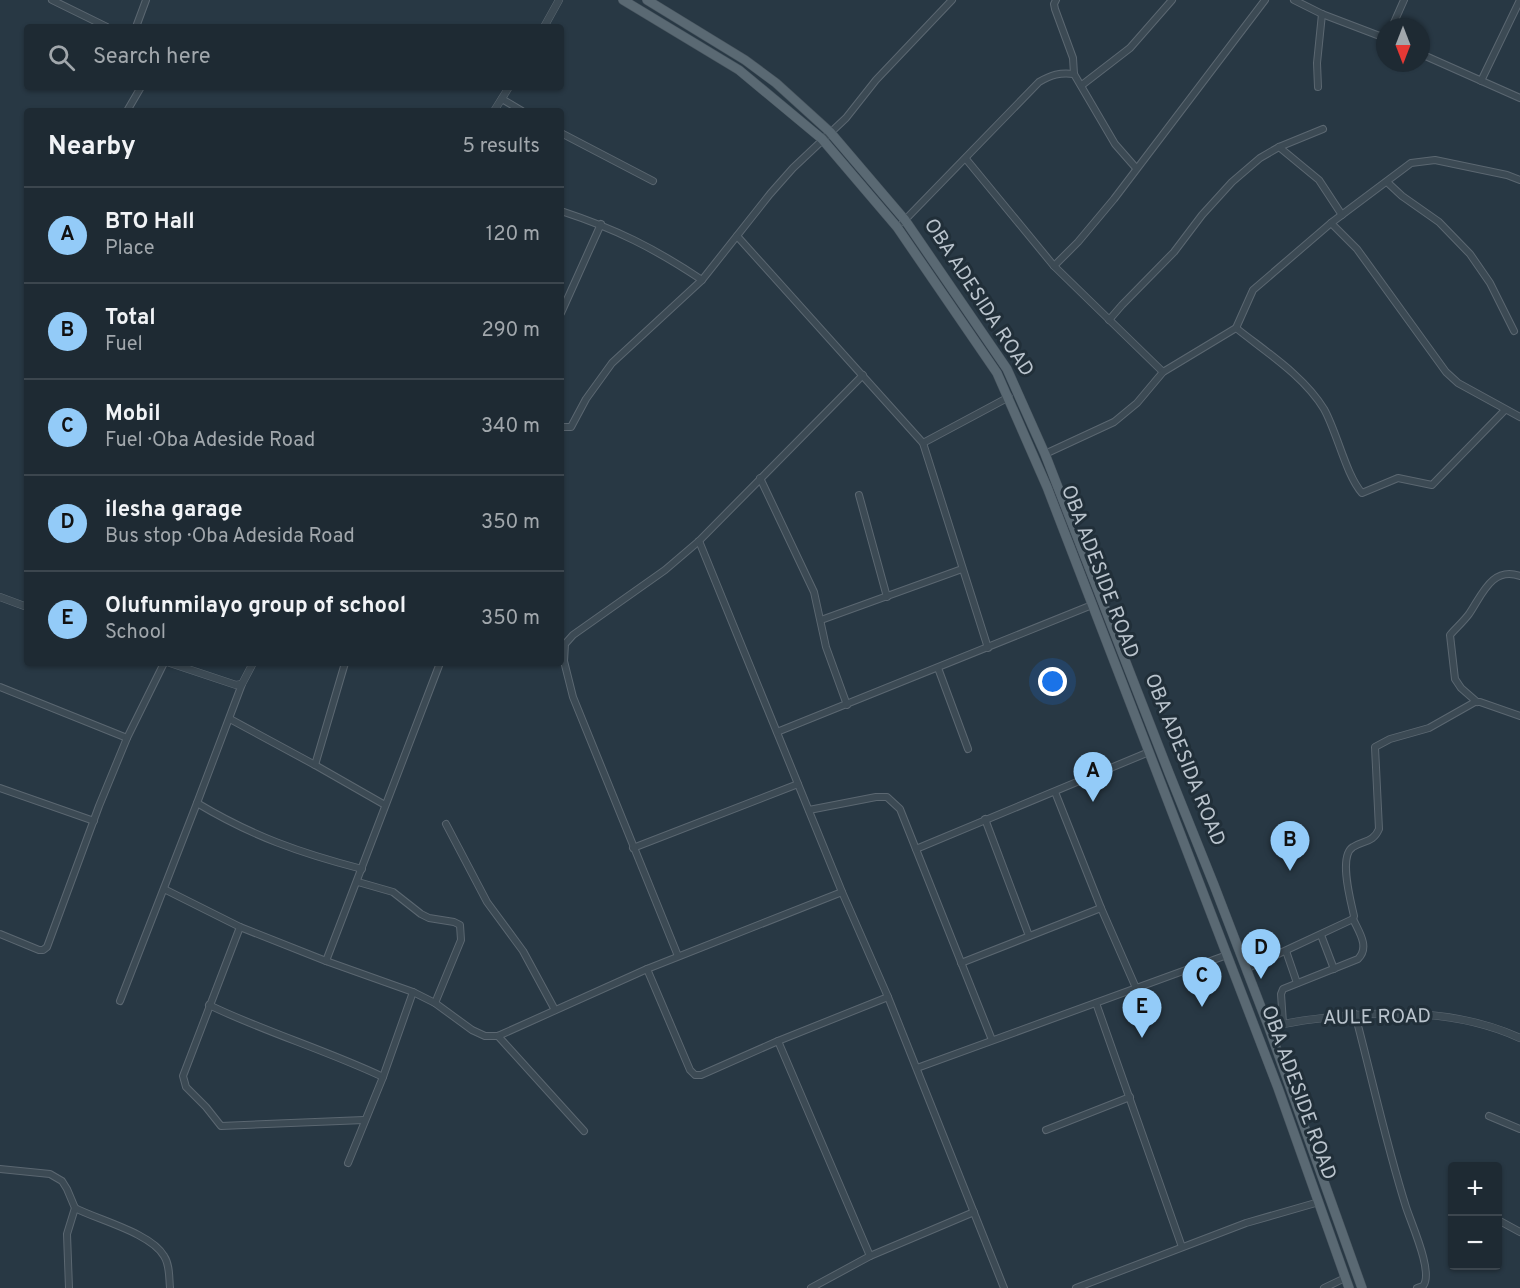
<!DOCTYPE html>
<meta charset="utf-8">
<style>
body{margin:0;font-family:Overpass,sans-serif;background:#2b363f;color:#f1f3f6}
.controls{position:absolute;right:18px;bottom:18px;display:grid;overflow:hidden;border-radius:6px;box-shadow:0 2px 4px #0004}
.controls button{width:54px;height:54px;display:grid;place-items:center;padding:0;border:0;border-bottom:2px solid #3c464e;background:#1e2a33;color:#f1f3f6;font:30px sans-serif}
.compass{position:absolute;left:1376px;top:18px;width:54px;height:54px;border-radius:50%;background:#1e2a33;box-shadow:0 2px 4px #0004;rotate:180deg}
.you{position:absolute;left:1053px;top:682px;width:21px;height:21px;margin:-15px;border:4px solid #fff;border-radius:50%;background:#1a73e8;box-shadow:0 0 0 9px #1a73e833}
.badge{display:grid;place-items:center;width:39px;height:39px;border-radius:50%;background:#93cbf8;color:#111;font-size:20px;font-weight:700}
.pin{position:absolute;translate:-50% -50px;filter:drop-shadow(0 2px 3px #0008)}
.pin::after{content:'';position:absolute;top:32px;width:21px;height:18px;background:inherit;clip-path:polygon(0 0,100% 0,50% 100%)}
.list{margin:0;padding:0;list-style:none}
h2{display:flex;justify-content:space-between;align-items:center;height:78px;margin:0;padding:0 24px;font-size:26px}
h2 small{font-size:20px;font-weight:400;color:#a1a7ac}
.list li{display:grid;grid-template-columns:39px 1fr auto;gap:18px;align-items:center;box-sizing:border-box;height:96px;padding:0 24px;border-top:2px solid #3c464e}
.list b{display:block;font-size:22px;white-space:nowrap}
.list p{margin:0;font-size:20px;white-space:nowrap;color:#a1a7ac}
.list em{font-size:20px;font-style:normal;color:#a1a7ac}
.icon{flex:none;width:33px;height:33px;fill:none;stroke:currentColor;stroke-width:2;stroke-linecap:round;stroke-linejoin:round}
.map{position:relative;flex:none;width:1520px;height:1288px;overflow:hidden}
.search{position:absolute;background:#1e2a33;box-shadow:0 2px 4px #0004;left:24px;top:24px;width:540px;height:66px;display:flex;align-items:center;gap:15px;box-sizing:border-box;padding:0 21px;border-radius:6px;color:#a1a7ac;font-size:22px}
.panel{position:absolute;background:#1e2a33;box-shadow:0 2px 4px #0004;left:24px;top:108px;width:540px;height:558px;border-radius:6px}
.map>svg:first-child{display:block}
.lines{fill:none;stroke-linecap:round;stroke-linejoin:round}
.minor-casing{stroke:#5b6771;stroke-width:8}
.tertiary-casing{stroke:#5b6771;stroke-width:8}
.primary-casing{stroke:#46535d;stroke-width:10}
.minor{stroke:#3c4a54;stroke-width:6}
.tertiary{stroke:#3c4a54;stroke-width:7}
.primary{stroke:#5a6973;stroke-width:9}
.labels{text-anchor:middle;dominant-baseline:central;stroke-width:6;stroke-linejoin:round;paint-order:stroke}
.street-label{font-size:20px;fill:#bac4cd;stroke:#212f39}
</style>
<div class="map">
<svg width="1520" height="1288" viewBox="0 0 1520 1288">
<rect width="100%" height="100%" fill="#283844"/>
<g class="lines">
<defs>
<g id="minor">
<polyline points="52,0 107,27"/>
<polyline points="1056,0 1054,4 1055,9 1073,58 1074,74 1115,144 1136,168"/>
<polyline points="1294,0 1322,14 1385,38"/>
<polyline points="136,27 146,0"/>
<polyline points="1392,27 1404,0"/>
<polyline points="1421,54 1520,98"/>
<polyline points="1481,81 1520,0"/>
<polyline points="1082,85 1130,48 1172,0"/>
<polyline points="1318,87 1317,63 1322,14"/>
<polyline points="502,99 522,111"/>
<polyline points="127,111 141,87"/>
<polyline points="561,133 653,181"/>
<polyline points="1279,147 1319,180 1342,215"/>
<polyline points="966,159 1054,266 1163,372"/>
<polyline points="1387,182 1402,196 1439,222 1470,254 1490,283 1514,331"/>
<path d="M561,211C616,229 654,248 702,280"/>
<path d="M903,222L1039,82C1051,75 1060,72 1074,74"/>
<polyline points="1331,223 1357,249 1446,372 1458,383 1520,417"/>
<polyline points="737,236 923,443 988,648"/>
<polyline points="1054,266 1078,242 1114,199 1265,0"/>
<polyline points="561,313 601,224"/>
<polyline points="1109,320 1122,305 1174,252 1202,215 1232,182 1260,158 1279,147 1323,129"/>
<path d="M1236,328C1266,352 1304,376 1324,409C1337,432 1346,475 1362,493L1398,478L1432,485L1505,410"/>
<polyline points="561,427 571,427 586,399 612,363 702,280 770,194 793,168 846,118 876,80 952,0"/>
<polyline points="923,443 1009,397"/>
<polyline points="1045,454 1114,422 1137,403 1163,372 1236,328 1253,290 1331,223 1411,163 1435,160 1507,175 1520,180"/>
<polyline points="760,478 814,592 826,647 847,705"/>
<polyline points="859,495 887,597"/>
<polyline points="699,541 842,892 888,997 1004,1288"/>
<polyline points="821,620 962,569"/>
<polyline points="938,668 968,749"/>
<polyline points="0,687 127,738"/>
<path d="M1477,702L1461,688L1455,679L1450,635C1456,628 1463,622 1469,614C1482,595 1492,566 1520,576"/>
<polyline points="230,719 315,765 385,805"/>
<polyline points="777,732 1092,605"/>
<polyline points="315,765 345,663"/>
<polyline points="0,788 94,821"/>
<polyline points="1055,792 1101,908 1136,988"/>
<polyline points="197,803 242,684"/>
<polyline points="809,810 876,797 887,797 900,809 992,1040"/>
<polyline points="985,819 1029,936"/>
<polyline points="446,824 487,902 523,951 555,1010"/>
<polyline points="633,848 798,784"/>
<polyline points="916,849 1149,752"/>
<polyline points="358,882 393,892 421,914 429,918 454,922 460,925 461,940 435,1003"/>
<polyline points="164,889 240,927 326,961 413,992 435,1003 472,1030 485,1036 498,1036 647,969 842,892"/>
<polyline points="240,927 183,1076 186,1087 206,1107 221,1126 364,1120"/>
<polyline points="0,934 39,950 43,950 47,947 99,806 127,738 164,663"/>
<polyline points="1321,935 1334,969"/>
<polyline points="1286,951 1297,983"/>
<polyline points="678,956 573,697 564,661 565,644 573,635 665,570 699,541 863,375"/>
<polyline points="326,961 440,663"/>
<polyline points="961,963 1101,908"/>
<polyline points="647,969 690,1070 695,1075 701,1075 778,1041 888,997"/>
<path d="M1246,969L1353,919L1354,916C1351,902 1338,856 1353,847C1364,840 1373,843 1379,829L1375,747L1390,739L1429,728L1475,702H1480L1520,716"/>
<path d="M120,1001L197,803C252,836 300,853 362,869"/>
<polyline points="1096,1003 1182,1247"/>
<path d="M209,1005C265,1032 326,1050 383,1077"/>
<path d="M1355,1014C1372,1078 1386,1144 1406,1207C1411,1223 1434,1273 1423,1286L1417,1288"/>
<path d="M1283,1023L1281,994L1283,989L1358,959C1370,947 1359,932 1353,919"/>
<polyline points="498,1036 584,1131"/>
<polyline points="778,1041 870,1256"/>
<polyline points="917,1068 1227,955"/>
<polyline points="1489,1116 1520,1129"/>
<polyline points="1046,1130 1130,1097"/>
<polyline points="348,1163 383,1077 413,992"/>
<polyline points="0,1169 50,1174 62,1181 67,1189 75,1208 67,1234 69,1288"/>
<path d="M75,1208C98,1220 151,1233 164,1256C170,1265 169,1278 170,1288"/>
<polyline points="1498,1220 1520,1232"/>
<polyline points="811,1288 870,1256 974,1212"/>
<polyline points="1076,1288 1246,1223 1319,1202"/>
<polyline points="1324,1288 1345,1278"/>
</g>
<g id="tertiary">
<polyline points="544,27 559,0"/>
<polyline points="494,111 509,87"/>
<polyline points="0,597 27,607"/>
<polyline points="170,663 236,685 242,684 253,663"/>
<path d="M1269,1028C1286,1022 1305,1020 1323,1018C1389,1010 1459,1010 1520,1038"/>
</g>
<g id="primary">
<polyline points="623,0 739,70 822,139 897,227 997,373 1047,487 1149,752 1278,1088 1349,1288"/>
<polyline points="647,0 745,60 776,83 830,132 905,220 1007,369 1045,454 1169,773 1214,885 1269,1028 1362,1288"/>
</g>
</defs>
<use href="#minor" class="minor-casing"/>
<use href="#tertiary" class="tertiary-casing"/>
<use href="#primary" class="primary-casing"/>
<use href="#minor" class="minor"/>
<use href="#tertiary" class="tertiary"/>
<use href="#primary" class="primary"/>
</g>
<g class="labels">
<g class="street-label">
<text transform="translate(978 298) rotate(57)">OBA ADESIDA ROAD</text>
<text transform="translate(1099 572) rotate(69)">OBA ADESIDE ROAD</text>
<text transform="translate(1184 760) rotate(68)">OBA ADESIDA ROAD</text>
<text transform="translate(1377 1018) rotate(-1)">AULE ROAD</text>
<text transform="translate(1298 1093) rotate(70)">OBA ADESIDE ROAD</text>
</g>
</g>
</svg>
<div class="controls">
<button>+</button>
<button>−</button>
</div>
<svg class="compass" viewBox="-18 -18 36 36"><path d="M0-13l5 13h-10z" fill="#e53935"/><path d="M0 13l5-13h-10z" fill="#a1a7ac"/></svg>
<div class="you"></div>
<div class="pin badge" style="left:1093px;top:802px">A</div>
<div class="pin badge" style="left:1290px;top:871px">B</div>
<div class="pin badge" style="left:1202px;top:1007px">C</div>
<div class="pin badge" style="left:1261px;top:979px">D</div>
<div class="pin badge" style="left:1142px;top:1038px">E</div>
<div class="search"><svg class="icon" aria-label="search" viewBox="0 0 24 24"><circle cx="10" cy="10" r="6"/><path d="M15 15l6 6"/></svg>Search here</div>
<section class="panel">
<h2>Nearby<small>5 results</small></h2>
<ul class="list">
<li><span class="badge">A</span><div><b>BTO Hall</b><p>Place</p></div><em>120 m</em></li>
<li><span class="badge">B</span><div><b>Total</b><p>Fuel</p></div><em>290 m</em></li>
<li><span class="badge">C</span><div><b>Mobil</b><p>Fuel · Oba Adeside Road</p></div><em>340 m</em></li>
<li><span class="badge">D</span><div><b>ilesha garage</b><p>Bus stop · Oba Adesida Road</p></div><em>350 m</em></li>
<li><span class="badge">E</span><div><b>Olufunmilayo group of school</b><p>School</p></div><em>350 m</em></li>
</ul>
</section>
</div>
